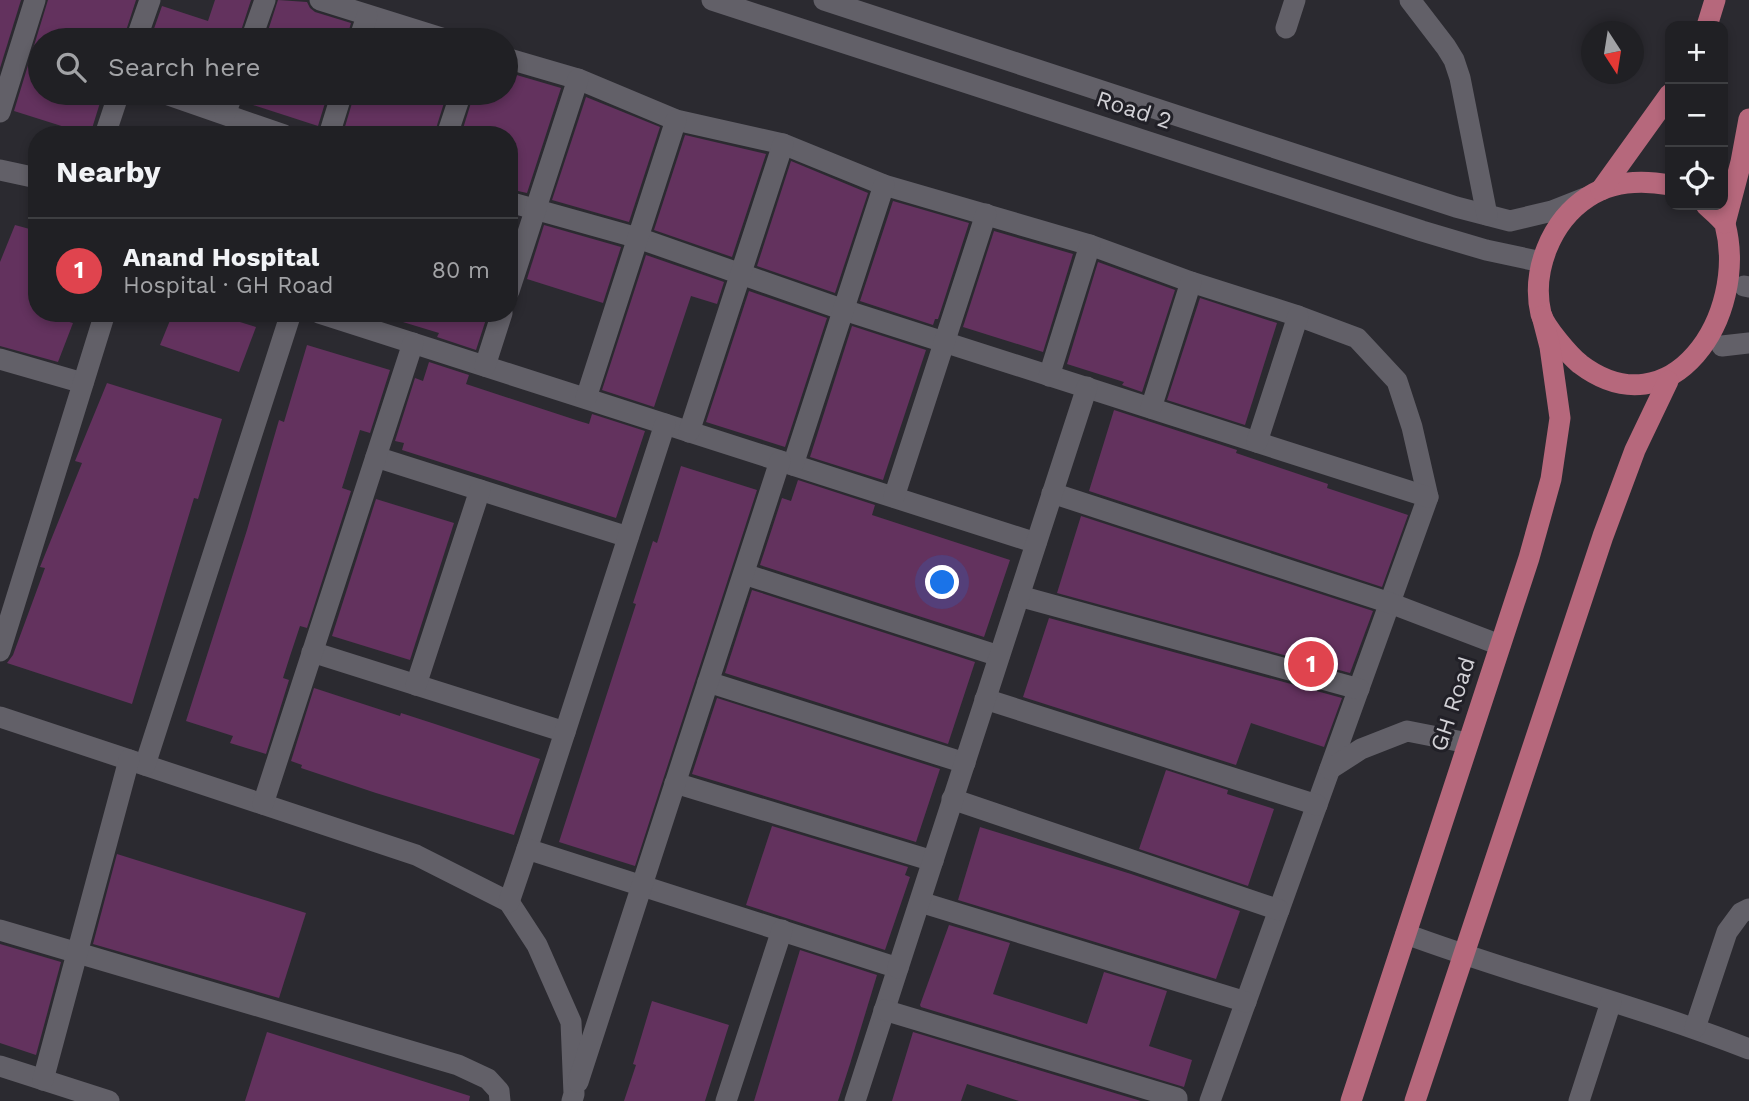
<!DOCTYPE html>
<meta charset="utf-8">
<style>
body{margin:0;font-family:"Work Sans",sans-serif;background:#28282c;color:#f1f3f6}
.controls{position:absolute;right:21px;top:21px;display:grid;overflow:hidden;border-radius:14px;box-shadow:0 4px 10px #0003}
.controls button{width:63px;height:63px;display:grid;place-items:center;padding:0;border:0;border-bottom:2px solid #3d3e41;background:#202024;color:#f1f3f6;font:35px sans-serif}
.compass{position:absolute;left:1581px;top:21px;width:63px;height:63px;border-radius:50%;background:#202024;box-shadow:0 4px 10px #0003;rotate:168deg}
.you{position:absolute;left:943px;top:583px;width:24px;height:24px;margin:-18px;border:5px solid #fff;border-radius:50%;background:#1a73e8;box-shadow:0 0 0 10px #1a73e833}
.badge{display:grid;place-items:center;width:46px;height:46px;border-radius:50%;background:#db2777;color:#fff;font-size:23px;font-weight:700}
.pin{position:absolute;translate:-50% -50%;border:4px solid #fff;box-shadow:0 2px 7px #0006}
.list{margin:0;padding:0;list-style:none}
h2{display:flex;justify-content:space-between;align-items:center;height:91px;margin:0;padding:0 28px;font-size:30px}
h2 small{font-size:23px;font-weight:400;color:#a2a3a6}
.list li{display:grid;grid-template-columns:46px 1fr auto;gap:21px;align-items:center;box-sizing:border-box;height:105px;padding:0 28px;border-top:2px solid #3d3e41}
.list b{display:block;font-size:26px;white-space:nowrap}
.list p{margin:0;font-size:23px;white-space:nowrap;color:#a2a3a6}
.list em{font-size:23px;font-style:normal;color:#a2a3a6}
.icon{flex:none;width:38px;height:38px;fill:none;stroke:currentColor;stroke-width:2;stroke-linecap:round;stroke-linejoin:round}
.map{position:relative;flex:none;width:1749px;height:1101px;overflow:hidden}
.search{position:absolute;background:#202024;box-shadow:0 4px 10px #0003;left:28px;top:28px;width:490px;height:77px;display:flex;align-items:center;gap:18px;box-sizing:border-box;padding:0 24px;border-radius:38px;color:#a2a3a6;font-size:26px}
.panel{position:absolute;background:#202024;box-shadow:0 4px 10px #0003;left:28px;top:126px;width:490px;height:196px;border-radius:28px}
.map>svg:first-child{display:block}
.building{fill:#63325e}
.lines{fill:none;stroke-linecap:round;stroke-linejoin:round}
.minor{stroke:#626068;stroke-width:21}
.major{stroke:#b6687c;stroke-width:21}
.labels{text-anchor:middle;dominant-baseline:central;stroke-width:6;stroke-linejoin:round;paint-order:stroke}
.street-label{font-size:23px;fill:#d2d1d6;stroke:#212027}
</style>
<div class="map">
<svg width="1749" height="1101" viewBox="0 0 1749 1101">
<rect width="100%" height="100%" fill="#2b2a30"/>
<g class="building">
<polygon points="0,0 21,0 0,68"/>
<polygon points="48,0 136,0 123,40 40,40 40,93 103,93 90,135 14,111"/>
<polygon points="215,0 251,0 238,40 150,40 162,6 208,21"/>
<polygon points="278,0 307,2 310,8 315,12 351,23 346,40 265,40"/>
<polygon points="506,72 561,88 527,193 509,189 509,135 461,135 474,93 506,93"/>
<polygon points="246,93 328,93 318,126 244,102"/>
<polygon points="355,93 447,93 434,135 360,135 344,130"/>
<polygon points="586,97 660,127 629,222 552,200"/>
<polygon points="685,135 766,154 732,257 654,230"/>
<polygon points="791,161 868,193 835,293 757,266"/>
<polygon points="893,201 969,223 938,319 935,319 933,325 860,301"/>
<polygon points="15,225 37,231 37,313 73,323 58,362 0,346 0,262"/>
<polygon points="544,225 621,247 603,303 527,279"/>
<polygon points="994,231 1073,254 1043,352 963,327"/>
<polygon points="646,255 724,282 717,304 691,296 654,407 602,390"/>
<polygon points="1098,262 1175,290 1142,392 1122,385 1124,382 1067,364"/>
<polygon points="749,291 827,318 785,447 706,422"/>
<polygon points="1200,298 1277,323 1245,425 1167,400"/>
<polygon points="173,313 211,313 256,327 239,372 160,345"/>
<polygon points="394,313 488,313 476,350 437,337 439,333 393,319"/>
<polygon points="852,326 926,350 883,480 810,457"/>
<polygon points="307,345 390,370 370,433 360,430 342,488 351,491 307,628 300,626 290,656 283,678 289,680 266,754 230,743 233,736 186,721 247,530 279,420 284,422"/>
<polygon points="429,362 469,375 466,384 579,421 589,424 592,414 645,431 616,518 402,450 404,443 395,441 415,378 423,381"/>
<polygon points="107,383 222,419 198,499 194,498 132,704 7,663 13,655 45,568 40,567 82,463 75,461"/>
<polygon points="1114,410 1237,450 1236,453 1328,484 1327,488 1408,515 1382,587 1089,491"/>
<polygon points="681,466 757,490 635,866 559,842 636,604 633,603 653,541 657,543"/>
<polygon points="798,480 875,505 872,515 1010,560 984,637 760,565 782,498 791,501"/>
<polygon points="376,499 454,523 410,660 332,636"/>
<polygon points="1081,516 1373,611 1350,673 1057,593"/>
<polygon points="752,590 975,662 948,744 725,673"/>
<polygon points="1049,618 1342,698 1324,747 1251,723 1236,765 1023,697"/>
<polygon points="314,688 400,716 401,713 432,723 540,759 514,835 376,793 301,768 302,765 291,761"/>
<polygon points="717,698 940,769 916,842 692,774"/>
<polygon points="1166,770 1228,790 1227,794 1274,809 1248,886 1139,849"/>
<polygon points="772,826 908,867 905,875 910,877 885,950 746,905"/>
<polygon points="980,827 1131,874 1240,911 1216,979 958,900"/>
<polygon points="117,854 306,913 279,998 93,944"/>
<polygon points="949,925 1010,943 993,994 1087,1024 1104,972 1167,991 1149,1046 1192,1060 1184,1087 921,1007 920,1005"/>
<polygon points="0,944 61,962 36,1055 0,1043"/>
<polygon points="800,950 877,975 850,1064 838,1101 754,1101"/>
<polygon points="652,1001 729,1025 705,1101 624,1101 636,1065 633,1064"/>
<polygon points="267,1032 470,1096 469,1101 245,1101"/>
<polygon points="913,1032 1141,1101 1019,1101 967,1084 961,1101 892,1101"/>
</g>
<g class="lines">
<g class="minor">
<polyline points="320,0 448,40"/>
<polyline points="712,0 1422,231 1486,250 1542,262"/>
<polyline points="824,0 1456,207 1510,221 1552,211 1585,198"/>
<polyline points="1410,0 1446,47 1454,60 1460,78 1487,215"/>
<polyline points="1286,28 1295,0"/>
<polyline points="136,40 150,0"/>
<polyline points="251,40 265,0"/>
<polyline points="359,40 367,16"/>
<polyline points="506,58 578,79 676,120 783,144 884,185 1090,245 1191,282 1298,316 1357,338 1397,381 1412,427 1428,497 1210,1101"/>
<polyline points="163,93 284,135"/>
<polyline points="0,112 35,0"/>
<polyline points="225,114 233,93"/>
<polyline points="105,135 119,93"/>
<polyline points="329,135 342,93"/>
<polyline points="447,135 461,93"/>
<polyline points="0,170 37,178"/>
<polyline points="509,202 638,238 844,310 1428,497"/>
<polyline points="1744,286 1749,287"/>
<polyline points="509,291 578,79"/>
<polyline points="319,313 1036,543"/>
<polyline points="1722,346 1749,343"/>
<polyline points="0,359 83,383"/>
<polyline points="485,366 502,313"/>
<polyline points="1049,376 1090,245"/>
<polyline points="586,398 676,120"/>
<polyline points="1151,408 1191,282"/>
<polyline points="689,432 783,144"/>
<polyline points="1257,442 1298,316"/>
<polyline points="376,457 628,537"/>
<polyline points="793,465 884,185"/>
<polyline points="1052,493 1390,603 1500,645"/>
<polyline points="894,497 986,214"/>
<polyline points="744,574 999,656"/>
<polyline points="1019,596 1359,689"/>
<polyline points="0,651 105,313"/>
<polyline points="312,652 565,732"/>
<polyline points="708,682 965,763"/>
<polyline points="416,685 480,490"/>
<polyline points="985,699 1317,805"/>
<polyline points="0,717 416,855 509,902 537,945 571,1022 574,1094 572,1101"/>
<polyline points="145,765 291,313"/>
<polyline points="1330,769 1361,749 1407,731 1468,743"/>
<polyline points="675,783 933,861"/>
<polyline points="952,799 1279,910"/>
<polyline points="263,804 413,343"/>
<polyline points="527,849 665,424"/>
<polyline points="509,902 527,849 898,968 855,1101"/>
<polyline points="920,902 1246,1002"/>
<polyline points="0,930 458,1065 488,1079 499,1091 500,1101"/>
<path d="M1406,934C1519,976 1637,1005 1749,1049"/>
<polyline points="898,968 1087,387"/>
<polyline points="884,1010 1177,1098 1177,1101"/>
<polyline points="1695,1028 1727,932 1741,913 1749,909"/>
<polyline points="0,1066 109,1101"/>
<polyline points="43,1080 129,760"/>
<polyline points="578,1082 780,461"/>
<polyline points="726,1101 782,930"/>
<polyline points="1579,1101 1611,1002"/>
</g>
<g class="major">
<polyline points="1707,26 1715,0"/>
<path d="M1670,185C1643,180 1612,181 1588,197C1551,221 1531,271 1541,314C1545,327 1569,355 1580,364C1671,433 1749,316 1725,224C1720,217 1712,211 1706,205"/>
<polyline points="1601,190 1670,94"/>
<polyline points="1725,223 1741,162 1749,119"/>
<polyline points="1351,1101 1529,558 1551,479 1560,418 1550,347 1542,316"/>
<polyline points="1415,1101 1603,536 1635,450 1668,381"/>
</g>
</g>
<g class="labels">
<g class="street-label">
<text transform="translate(1134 110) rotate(18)">Road 2</text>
<text transform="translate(1453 704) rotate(-72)">GH Road</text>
</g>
</g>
</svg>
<div class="controls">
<button>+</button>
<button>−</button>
<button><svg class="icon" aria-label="locate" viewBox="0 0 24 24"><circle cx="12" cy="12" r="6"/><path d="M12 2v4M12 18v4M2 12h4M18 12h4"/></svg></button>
</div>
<svg class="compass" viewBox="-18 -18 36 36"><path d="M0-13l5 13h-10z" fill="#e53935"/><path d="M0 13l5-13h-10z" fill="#a2a3a6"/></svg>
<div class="you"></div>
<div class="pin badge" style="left:1311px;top:664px;background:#e0444e">1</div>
<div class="search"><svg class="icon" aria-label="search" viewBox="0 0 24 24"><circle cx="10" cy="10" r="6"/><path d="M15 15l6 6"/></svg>Search here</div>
<section class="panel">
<h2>Nearby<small></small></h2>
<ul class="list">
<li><span class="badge" style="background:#e0444e">1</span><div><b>Anand Hospital</b><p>Hospital · GH Road</p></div><em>80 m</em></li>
</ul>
</section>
</div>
